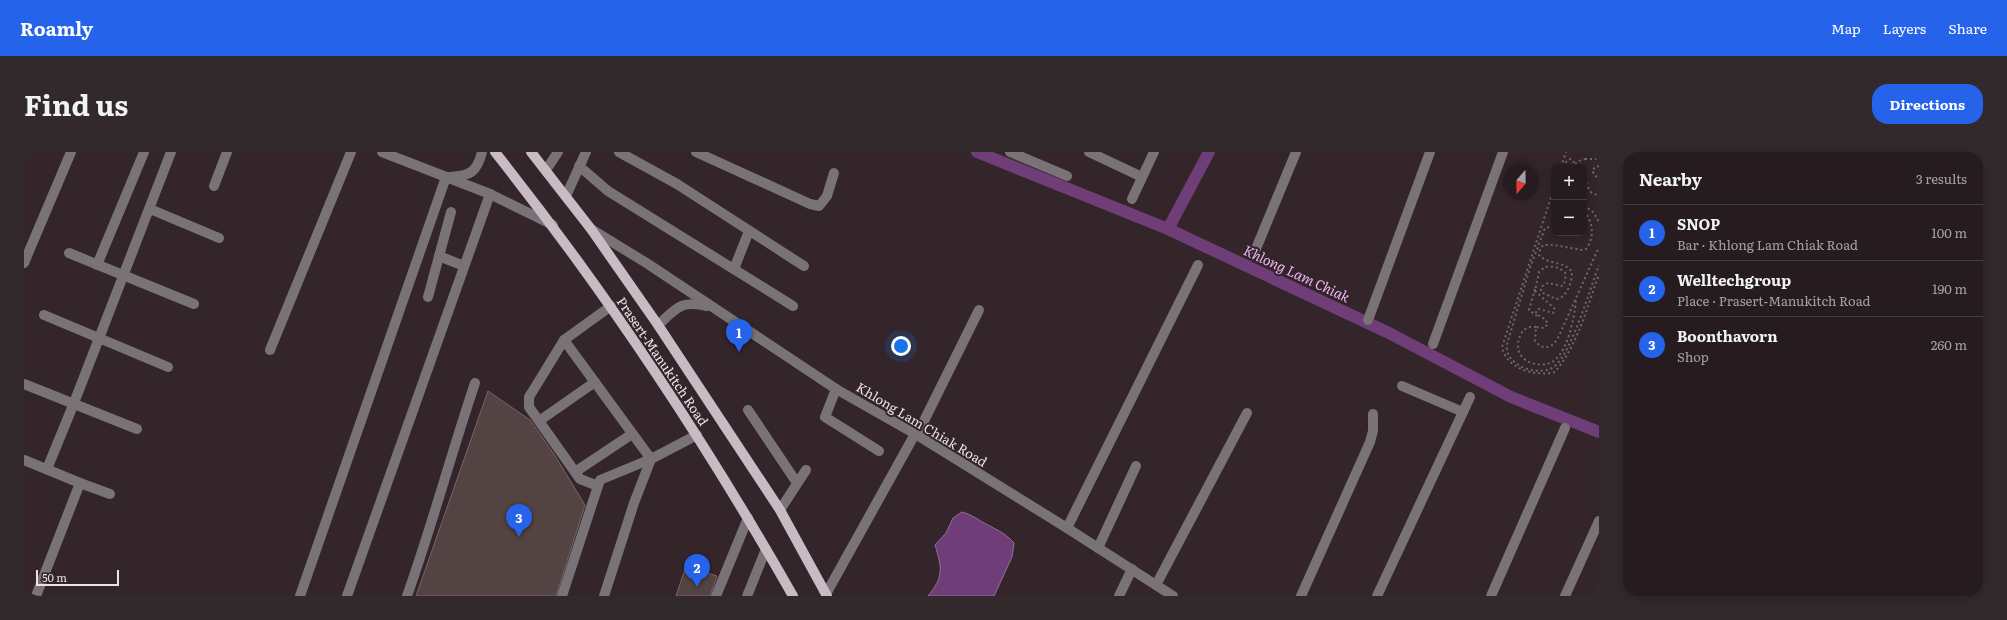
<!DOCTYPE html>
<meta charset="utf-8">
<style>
body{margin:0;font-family:Literata,serif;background:#32292c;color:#f1f3f6}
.controls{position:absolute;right:12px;top:12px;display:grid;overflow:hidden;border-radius:8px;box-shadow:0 2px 10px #0003}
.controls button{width:36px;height:36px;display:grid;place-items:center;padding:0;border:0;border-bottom:1px solid #423a3d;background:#261c1f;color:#f1f3f6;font:20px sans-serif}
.compass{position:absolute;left:1479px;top:12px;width:36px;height:36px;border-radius:50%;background:#261c1f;box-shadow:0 2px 10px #0003;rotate:200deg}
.scale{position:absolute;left:12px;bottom:10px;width:83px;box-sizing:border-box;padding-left:4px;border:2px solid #ece2e4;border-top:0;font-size:11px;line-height:14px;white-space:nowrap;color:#ece2e4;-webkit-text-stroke:3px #332529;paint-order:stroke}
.you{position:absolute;left:877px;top:194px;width:14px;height:14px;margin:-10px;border:3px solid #fff;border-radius:50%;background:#1a73e8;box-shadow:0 0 0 6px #1a73e833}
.badge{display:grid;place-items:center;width:26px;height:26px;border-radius:50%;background:#2563eb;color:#fff;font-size:13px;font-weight:700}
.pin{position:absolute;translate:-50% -33px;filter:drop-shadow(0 1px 2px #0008)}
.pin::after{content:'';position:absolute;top:21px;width:14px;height:12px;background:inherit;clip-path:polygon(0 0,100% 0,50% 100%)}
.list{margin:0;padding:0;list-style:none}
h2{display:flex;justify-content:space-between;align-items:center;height:52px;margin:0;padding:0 16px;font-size:17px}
h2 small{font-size:13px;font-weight:400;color:#a4a1a4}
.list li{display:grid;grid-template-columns:26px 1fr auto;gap:12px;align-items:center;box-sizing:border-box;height:56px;padding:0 16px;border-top:1px solid #423a3d}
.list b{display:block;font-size:15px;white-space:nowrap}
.list p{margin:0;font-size:13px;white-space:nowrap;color:#a4a1a4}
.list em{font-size:13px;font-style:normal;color:#a4a1a4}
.map{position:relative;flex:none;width:1575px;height:444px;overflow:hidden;border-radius:16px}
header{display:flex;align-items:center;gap:24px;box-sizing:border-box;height:56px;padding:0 20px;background:#2563eb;color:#fff}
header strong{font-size:19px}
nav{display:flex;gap:22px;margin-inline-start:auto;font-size:14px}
.intro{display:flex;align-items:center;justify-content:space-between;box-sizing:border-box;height:96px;padding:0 24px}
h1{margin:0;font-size:28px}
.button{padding:10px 18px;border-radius:16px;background:#2563eb;color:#fff;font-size:14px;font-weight:700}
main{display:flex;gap:24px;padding:0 24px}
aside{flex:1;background:#261c1f;border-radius:16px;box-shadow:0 2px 10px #0003}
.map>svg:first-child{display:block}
.water{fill:#6f3e78;stroke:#946f98}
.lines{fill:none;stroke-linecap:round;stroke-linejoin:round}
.canal{stroke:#6f3e78;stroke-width:12}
.building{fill:#534342;stroke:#776665}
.path{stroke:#736669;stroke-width:2;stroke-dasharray:2 3;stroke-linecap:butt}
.minor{stroke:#797276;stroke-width:10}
.major{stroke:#c8bbc3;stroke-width:10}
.path-bridge{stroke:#736669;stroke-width:2;stroke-dasharray:2 3;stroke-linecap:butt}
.labels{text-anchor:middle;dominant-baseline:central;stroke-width:4;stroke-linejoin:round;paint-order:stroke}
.street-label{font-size:13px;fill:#ece2e4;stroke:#332529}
.water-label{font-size:14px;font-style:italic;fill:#efb5f8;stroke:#332529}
</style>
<header>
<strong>Roamly</strong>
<nav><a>Map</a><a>Layers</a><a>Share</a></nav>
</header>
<div class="intro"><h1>Find us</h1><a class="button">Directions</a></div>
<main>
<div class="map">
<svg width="1575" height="444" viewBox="0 0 1575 444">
<rect width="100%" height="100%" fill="#332529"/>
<path class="water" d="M938,360C949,363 954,368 964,373C975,379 981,381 990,391L988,405L970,444H904C920,425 918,416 911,393L922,381L929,366Z"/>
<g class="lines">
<g class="canal">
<polyline points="953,0 1144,77 1365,181 1487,245 1575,280"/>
<polyline points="1144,77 1185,0"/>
</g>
</g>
<g class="building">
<polygon points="464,239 506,268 530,302 561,353 532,444 392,444"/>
<polygon points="662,414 693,424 686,444 652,444"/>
</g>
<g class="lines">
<g class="path">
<polyline points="1561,7 1575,7"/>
<polyline points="1575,14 1571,15 1568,19 1575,28"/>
<polyline points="1537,15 1542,0"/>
<polyline points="1539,15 1542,10 1546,7 1549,8 1551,15"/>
<path d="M1560,26C1565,34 1563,42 1575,43"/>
<path d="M1530,36L1478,195C1482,217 1512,225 1531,220C1554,192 1563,156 1575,122"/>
<polyline points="1530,46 1530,56"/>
<polyline points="1560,53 1570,61 1575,70"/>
<path d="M1560,59C1569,69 1571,86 1562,97L1558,98L1530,93H1519L1516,98L1515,103C1524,113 1541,109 1548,120C1548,130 1543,146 1532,147L1517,140V135L1524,131L1537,134L1540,133L1542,122C1537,115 1528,114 1521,115L1515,120L1511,139L1531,157L1529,161L1515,157L1512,159V162L1521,167L1524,172L1520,176L1512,175L1511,189L1516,194C1525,197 1530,193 1534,186L1575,95"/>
<path d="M1530,74L1521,76L1506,116L1483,192C1479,214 1519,228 1533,212C1549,195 1566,137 1575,113"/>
<polyline points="1511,137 1505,158 1513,164"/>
<path d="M1512,175C1505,174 1500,176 1497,182C1483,210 1520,220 1532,207C1545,194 1550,166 1552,149"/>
</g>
<g class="minor">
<polyline points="358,0 466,42 529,73"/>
<polyline points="595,0 653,32 780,114"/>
<polyline points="672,0 786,52 795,54 803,44 810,21"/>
<polyline points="986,0 1043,24"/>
<polyline points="1065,0 1118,25"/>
<polyline points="555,14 584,39 769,154"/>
<polyline points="522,18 534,0"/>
<path d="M426,25C446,24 453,20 458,0"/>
<polyline points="190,34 203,0"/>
<polyline points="542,44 562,0"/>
<polyline points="1108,47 1130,0"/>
<polyline points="126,57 195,86"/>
<polyline points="567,77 624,112 812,237 893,283 1043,376 1149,444"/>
<polyline points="45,101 170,152"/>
<polyline points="415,104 440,114"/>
<polyline points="1229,104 1272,0"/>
<polyline points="0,111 47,0"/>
<polyline points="73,113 120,0"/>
<polyline points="710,117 725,79"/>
<polyline points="404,145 427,60"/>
<polyline points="587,154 540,188 510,237 505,245 505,255 556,327 574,334 576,328 627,307 673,283"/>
<polyline points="20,163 144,215"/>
<polyline points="1344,168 1406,0"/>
<path d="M634,173C653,156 656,148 683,154"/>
<polyline points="540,188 627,307 610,351 580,444"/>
<polyline points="1409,192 1479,0"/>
<polyline points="246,198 327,0"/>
<polyline points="0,232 113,277"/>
<polyline points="1378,234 1439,260"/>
<polyline points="812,237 801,265 855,299"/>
<polyline points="724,258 773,331"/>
<polyline points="515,269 571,230"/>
<polyline points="893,283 955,158"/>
<polyline points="0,308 56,331 86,342"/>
<polyline points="23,317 50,251 147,0"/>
<polyline points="551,320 608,282"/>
<polyline points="756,358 782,318"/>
<polyline points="1043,376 1174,113"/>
<polyline points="1074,396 1112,314"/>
<polyline points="1132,433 1223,261"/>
<polyline points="802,442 891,282"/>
<polyline points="12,444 56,331"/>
<polyline points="276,444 422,25"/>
<polyline points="323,444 466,42"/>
<path d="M383,444C408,374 427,302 451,231"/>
<polyline points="538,444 574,334"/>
<polyline points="692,444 724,366"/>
<polyline points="723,444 742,397"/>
<polyline points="1095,444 1108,417"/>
<polyline points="1277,444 1346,290 1349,279 1349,262"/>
<polyline points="1353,444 1446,245"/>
<polyline points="1467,444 1541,276"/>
<polyline points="1541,444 1575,369"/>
</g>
<g class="major">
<path d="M471,0C582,140 681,289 769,444"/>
<polyline points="507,0 567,77 634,173 756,358 803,444"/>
</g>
<polyline class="path-bridge" points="1547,15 1555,9 1561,7"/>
</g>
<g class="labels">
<g class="street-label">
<text transform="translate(639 209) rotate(56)">Prasert-Manukitch Road</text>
<text transform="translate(898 272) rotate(31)">Khlong Lam Chiak Road</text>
</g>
<g class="water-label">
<text transform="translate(1273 121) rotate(25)">Khlong Lam Chiak</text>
</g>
</g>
</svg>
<div class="controls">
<button>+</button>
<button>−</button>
</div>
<svg class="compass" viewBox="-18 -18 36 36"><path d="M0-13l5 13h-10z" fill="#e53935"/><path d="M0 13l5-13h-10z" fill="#a4a1a4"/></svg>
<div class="scale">50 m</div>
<div class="you"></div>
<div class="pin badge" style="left:715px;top:200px">1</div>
<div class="pin badge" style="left:673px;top:435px">2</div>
<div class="pin badge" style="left:495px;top:385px">3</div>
</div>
<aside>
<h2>Nearby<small>3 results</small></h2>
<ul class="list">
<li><span class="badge">1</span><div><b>SNOP</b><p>Bar · Khlong Lam Chiak Road</p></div><em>100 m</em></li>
<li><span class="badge">2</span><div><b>Welltechgroup</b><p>Place · Prasert-Manukitch Road</p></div><em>190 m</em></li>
<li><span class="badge">3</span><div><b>Boonthavorn</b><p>Shop</p></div><em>260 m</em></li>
</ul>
</aside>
</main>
